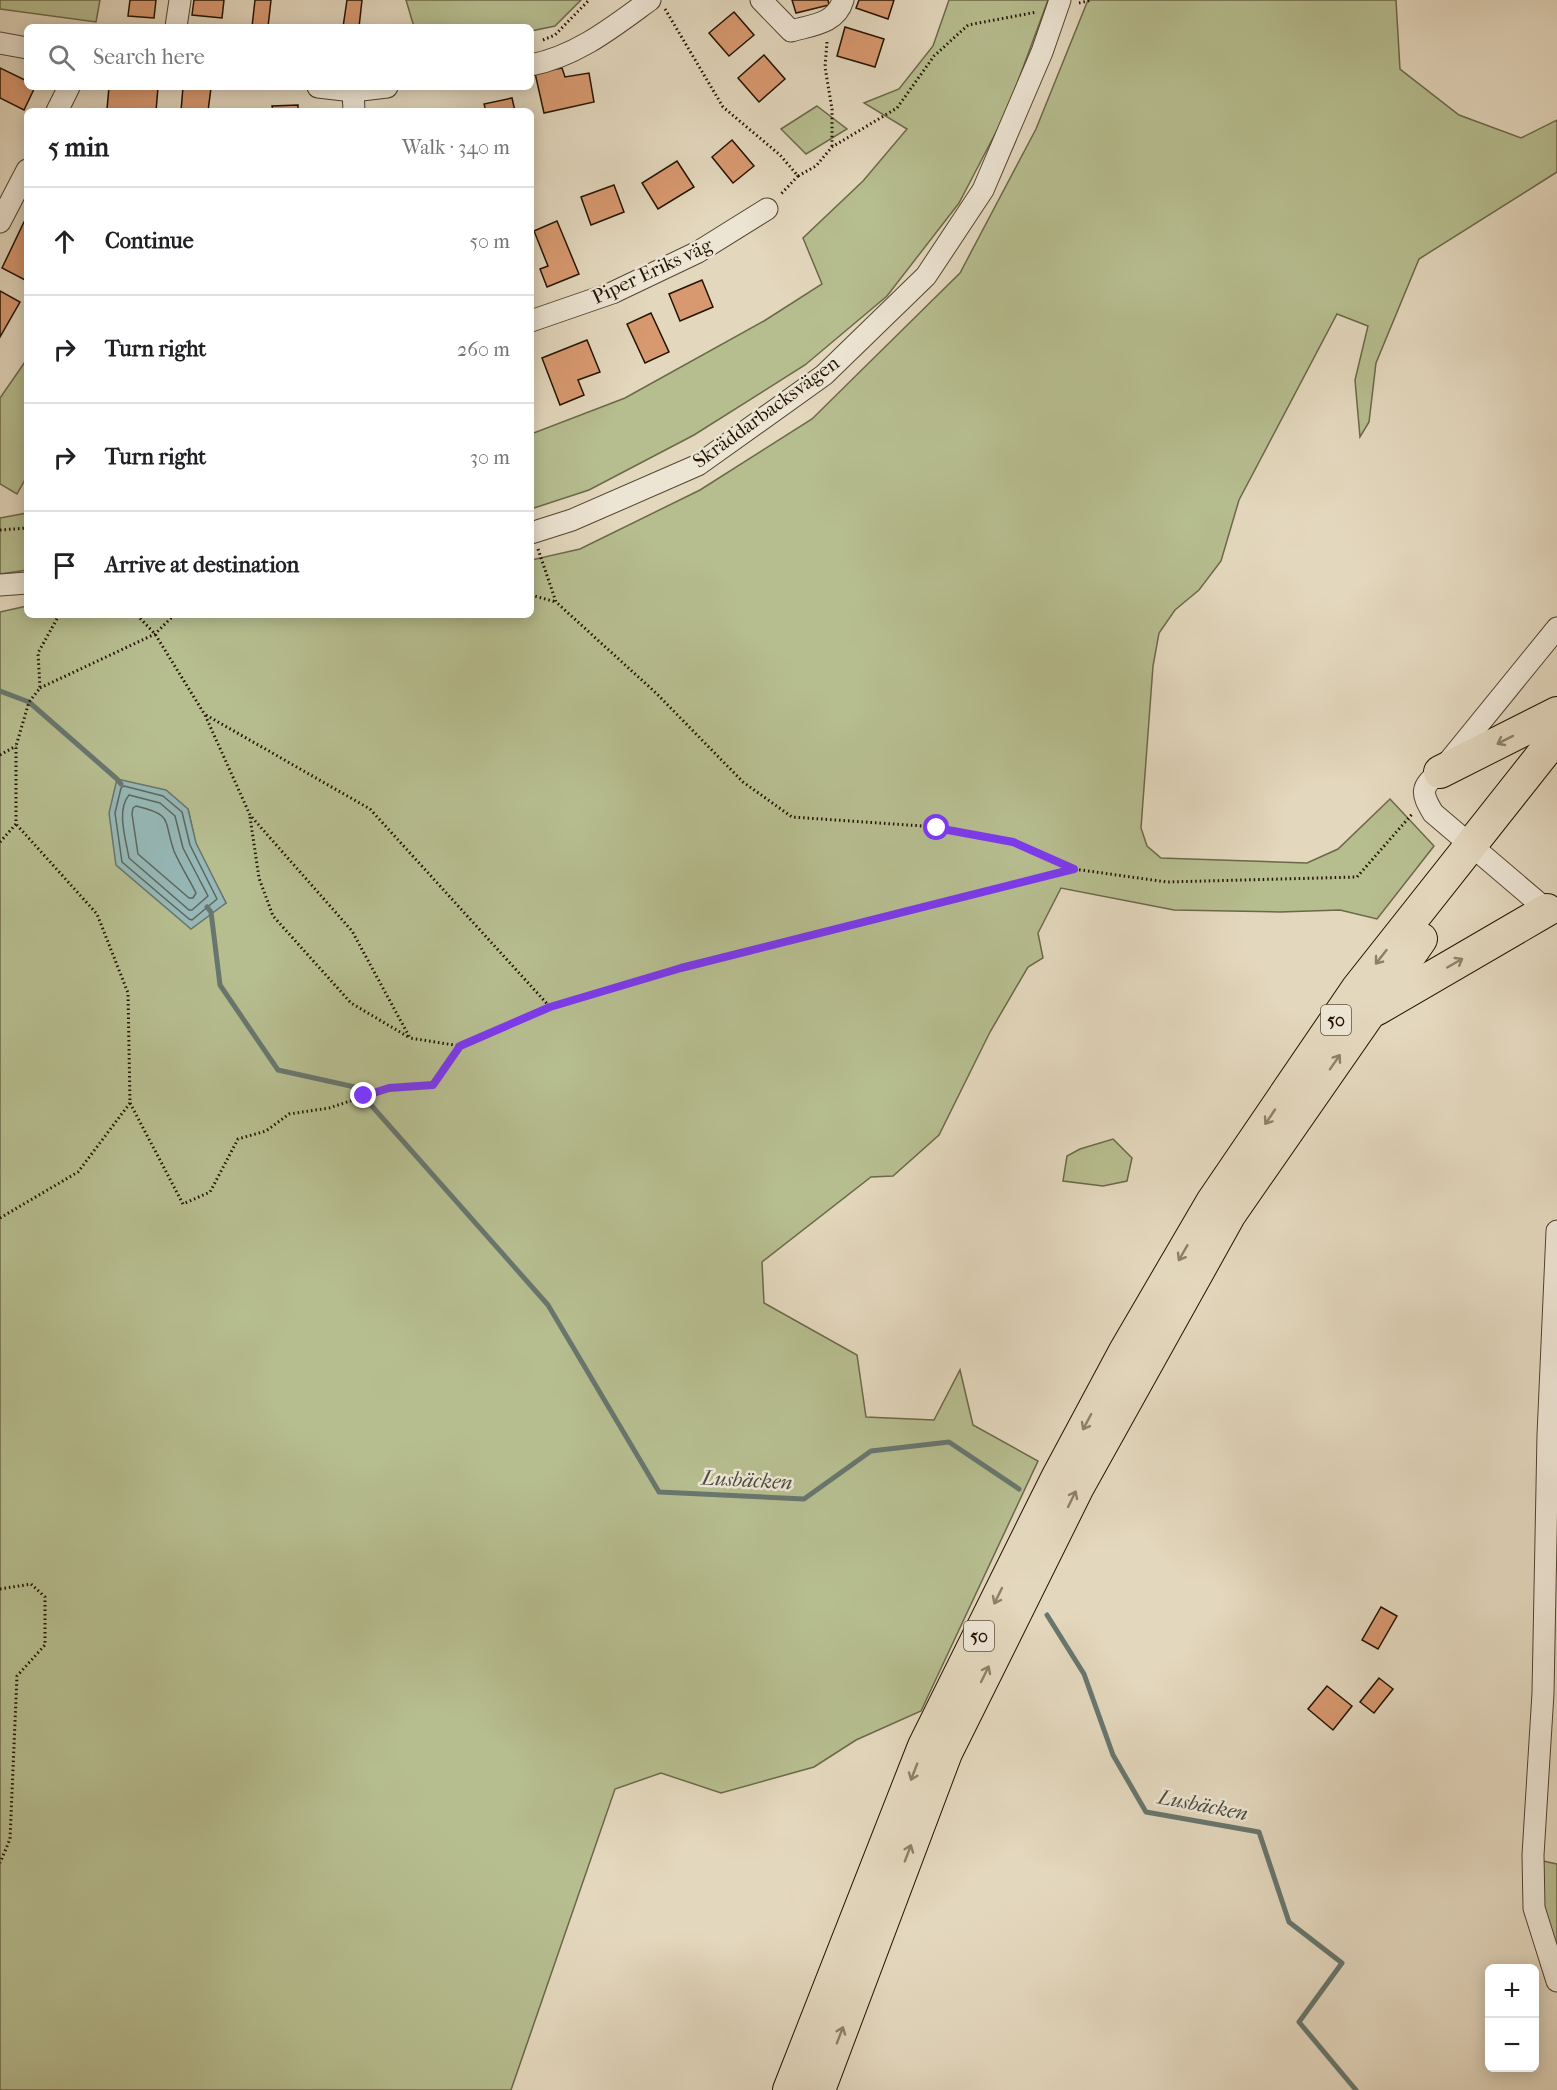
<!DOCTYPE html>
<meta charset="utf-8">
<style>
body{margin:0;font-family:"IM FELL French Canon",serif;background:#f2f2f2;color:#202124}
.controls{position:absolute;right:18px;bottom:18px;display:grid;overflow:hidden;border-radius:9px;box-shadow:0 3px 15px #0003}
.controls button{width:54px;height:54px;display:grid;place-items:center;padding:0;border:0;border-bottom:2px solid #e0e0e0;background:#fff;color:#202124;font:30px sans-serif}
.stop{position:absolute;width:18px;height:18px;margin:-14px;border:4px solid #7c3aed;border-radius:50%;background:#fff}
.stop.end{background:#7c3aed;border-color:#fff;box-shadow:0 2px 6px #0008}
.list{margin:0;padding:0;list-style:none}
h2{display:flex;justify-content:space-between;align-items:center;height:78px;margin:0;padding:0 24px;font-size:26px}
h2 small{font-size:20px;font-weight:400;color:#757577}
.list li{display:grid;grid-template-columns:39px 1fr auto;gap:18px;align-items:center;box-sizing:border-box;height:108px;padding:0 24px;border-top:2px solid #e0e0e0}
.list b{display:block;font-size:22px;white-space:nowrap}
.list em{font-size:20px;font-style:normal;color:#757577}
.icon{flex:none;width:33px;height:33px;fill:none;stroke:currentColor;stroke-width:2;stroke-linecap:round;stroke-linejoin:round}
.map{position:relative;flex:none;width:1557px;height:2090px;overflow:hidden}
.search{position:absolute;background:#fff;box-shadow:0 3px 15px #0003;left:24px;top:24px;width:510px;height:66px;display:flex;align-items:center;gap:15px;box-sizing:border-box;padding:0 21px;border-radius:9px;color:#757577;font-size:22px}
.panel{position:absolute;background:#fff;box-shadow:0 3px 15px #0003;left:24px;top:108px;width:510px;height:510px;border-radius:9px}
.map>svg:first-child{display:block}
.green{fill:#b6bd8f;stroke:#6c6848;stroke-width:1.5;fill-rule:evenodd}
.water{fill:#96b8b7;stroke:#68766e;stroke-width:1.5}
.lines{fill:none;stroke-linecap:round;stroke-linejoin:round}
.shore{stroke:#5c665c;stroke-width:1.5}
.stream{stroke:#68766e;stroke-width:5}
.building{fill:#d99970;stroke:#231301;stroke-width:1.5}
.minor-casing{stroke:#534430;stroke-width:23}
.highway-casing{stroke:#231301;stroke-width:34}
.path{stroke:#231301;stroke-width:3;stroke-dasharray:1.5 3;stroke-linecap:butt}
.minor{stroke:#ede5d4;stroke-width:21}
.highway{stroke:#e3d7bd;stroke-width:32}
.oneway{stroke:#8d7f68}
.route{stroke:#7c3aed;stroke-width:8}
.labels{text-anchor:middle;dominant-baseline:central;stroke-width:5;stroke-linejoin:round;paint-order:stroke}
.shield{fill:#ede5d4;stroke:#605240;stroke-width:1.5}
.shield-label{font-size:18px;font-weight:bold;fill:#231301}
.street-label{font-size:20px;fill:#231301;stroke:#ede5d4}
.water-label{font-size:21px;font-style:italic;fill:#4b4d41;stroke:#ede5d4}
</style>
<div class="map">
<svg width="1557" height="2090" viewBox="0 0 1557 2090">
<rect width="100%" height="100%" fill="#e3d7bd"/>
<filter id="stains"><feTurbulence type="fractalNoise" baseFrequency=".00333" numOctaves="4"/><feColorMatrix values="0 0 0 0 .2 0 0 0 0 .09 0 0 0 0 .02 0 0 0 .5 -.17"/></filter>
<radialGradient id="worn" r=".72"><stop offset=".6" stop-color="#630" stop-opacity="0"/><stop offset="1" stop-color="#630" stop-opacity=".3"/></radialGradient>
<g class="green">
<polygon points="0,0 100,0 96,22 0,9"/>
<polygon points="406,0 581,0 555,26 531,31 531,27 414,27"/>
<polygon points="949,0 1048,0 1007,111 959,203 887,296 805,365 694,435 589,490 531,509 531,434 625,398 764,321 822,284 803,238 863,181 907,129 864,103 899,89 933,46"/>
<path d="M1088,0H1396L1400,69L1459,115L1521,138L1557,120V172L1419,259L1376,363L1369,422L1360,437L1355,380L1368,326L1337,314L1239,500L1221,561L1199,590L1175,610L1159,633L1153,666L1141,828L1147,846L1161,858L1307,863L1338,849L1390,799L1434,846L1377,919L1340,910L1280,912L1174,910L1061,888L1038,933L1043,958L1028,967L990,1032L939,1135L893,1176L871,1177L762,1262L764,1303L857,1355L866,1417L934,1420L960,1370L973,1425L1038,1461L921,1711L856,1740L814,1767L721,1793L661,1773L615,1789L511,2090H0V612L27,606V615H531V560L580,549L700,490L812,419L960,273L1036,129ZM188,809L195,843L226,903L211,912Z"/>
<polygon points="817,106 847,129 806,154 781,129"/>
<polygon points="27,359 27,476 17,494 0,484 0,398"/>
<polygon points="27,513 27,570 0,574 0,518"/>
<polygon points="1113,1139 1132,1158 1127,1181 1103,1186 1063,1181 1067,1156 1080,1149"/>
<polygon points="1543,1861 1557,1864 1557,1948 1541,1906"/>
</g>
<polygon class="water" points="117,779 166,790 188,809 196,843 226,903 191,929 116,865 109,813"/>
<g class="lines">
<g class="shore">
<polygon points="124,786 163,796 182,812 190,845 217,899 192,920 189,919 122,862 115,813 121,788"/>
<path d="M129,795L160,803L175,816L183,848L208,896L192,910H189L129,858C126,840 116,810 129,795Z"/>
<path d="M136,806C174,815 163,820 174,851C180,865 189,879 196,893L193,898H189L138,854L132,814L133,808Z"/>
</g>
<g class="stream">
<polyline points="0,691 29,702 117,779 121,784"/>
<polyline points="207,907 211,912 220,985 278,1070 355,1087 548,1305 659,1492 804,1499 871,1451 949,1442 1019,1489"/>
<polyline points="1047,1615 1084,1674 1113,1755 1146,1812 1259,1832 1289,1922 1342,1963 1299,2022 1356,2090"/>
</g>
</g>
<g class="building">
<polygon points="130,0 156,0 154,18 128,16"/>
<polygon points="194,0 224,0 222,18 192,15"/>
<polygon points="255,0 271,0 268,27 252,27"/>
<polygon points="347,0 362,0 359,27 343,27"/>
<polygon points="792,0 828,0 829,5 796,13"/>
<polygon points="859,0 894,0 888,19 856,8"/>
<polygon points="734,12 754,35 729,56 709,33"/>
<polygon points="845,27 884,39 875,67 837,56"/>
<polygon points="764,55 785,79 759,102 738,78"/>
<polygon points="0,68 27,81 27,87 35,87 24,110 0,98"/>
<polygon points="562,68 565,77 589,73 594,102 544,113 535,73"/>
<polygon points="109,87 158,87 156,111 107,109"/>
<polygon points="183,87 211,88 208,111 181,111"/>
<polygon points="512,98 515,111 486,111 484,104"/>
<polygon points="298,105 298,111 273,111 272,106"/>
<polygon points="732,140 754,166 733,183 712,157"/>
<polygon points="677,161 694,187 658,209 642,183"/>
<polygon points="614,185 624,212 591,225 581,197"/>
<polygon points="557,221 579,274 547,287 540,269 548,266 534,231"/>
<polygon points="24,222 27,223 27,281 2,268"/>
<polygon points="702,280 713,307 680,321 669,294"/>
<polygon points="0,291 20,302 0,337"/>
<polygon points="651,313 669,352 645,363 627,324"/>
<polygon points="587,340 600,372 578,380 584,395 560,405 542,358"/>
<polygon points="1381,1607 1397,1616 1378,1649 1362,1640"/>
<polygon points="1379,1678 1393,1689 1374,1713 1360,1702"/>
<polygon points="1327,1686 1352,1706 1333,1730 1308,1709"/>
</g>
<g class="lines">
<defs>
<g id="minor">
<path d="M761,0L791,31C812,25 836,24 843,0"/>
<polyline points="176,27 180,0"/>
<polyline points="0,43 27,48"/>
<path d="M531,65C577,56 613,27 650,0"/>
<polyline points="318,87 353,91 387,87"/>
<polyline points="353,91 354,111"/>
<polyline points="57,111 69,87"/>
<polyline points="0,222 27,170"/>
<polyline points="531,321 612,293 698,252 767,209"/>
<polyline points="531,533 572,520 698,465 824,375 926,276 983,190 1042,52 1060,0"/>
<polyline points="0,585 27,583"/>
<path d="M1556,912L1547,910L1433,813C1421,793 1420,787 1440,772L1557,628"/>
<polyline points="1557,1231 1548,1435 1543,1693 1533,1855 1534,1908 1557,1981"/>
</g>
<g id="highway">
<polyline points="1440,772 1557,713"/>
<polyline points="1377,1009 1547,910"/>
<polyline points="789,2090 924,1746 1057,1478 1125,1351 1212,1202 1357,989 1557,736"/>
<polyline points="819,2090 946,1753 1078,1487 1230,1214 1421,939"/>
</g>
</defs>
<use href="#minor" class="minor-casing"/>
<use href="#highway" class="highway-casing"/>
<g class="path">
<polyline points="1079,3 1092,0"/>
<polyline points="665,9 723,107 780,155 798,176 780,195"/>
<polyline points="543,40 555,35 589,0"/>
<polyline points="827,42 825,67 832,109 832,147"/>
<polyline points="798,176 816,166 832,147 897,108 934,56 968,25 1037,12"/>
<polyline points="0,530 27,528"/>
<polyline points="538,549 556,602 656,693 743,782 792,817 937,827 1013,842 1074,869 1167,882 1357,877 1413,813"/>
<polyline points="531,595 556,602"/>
<polyline points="137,615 155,634 205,715 250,815 352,931 410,1038 460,1046 550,1007 681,968 1074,869"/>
<polyline points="40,688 155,634 174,615"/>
<polyline points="206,715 370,809 550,1007"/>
<polyline points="0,755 16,746"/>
<polyline points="250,817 259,878 273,916 351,1003 410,1038"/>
<polyline points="0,842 16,824 16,746 29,702 40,688 38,653 59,615"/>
<polyline points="130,1103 183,1204 210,1192 238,1139 266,1131 289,1114 329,1108 389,1088 433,1085 460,1046"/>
<polyline points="0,1218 78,1172 130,1103 128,993 97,914 16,824"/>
<polyline points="0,1589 31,1584 45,1597 45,1645 17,1676 10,1839 0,1863"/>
</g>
<use href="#minor" class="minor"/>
<use href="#highway" class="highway"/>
</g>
<defs><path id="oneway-shaft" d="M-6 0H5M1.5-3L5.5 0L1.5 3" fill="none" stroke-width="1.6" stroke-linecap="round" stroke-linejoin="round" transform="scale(1.5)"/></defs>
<g class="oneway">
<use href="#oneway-shaft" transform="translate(1505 740) rotate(153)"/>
<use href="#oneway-shaft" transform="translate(1381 957) rotate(128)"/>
<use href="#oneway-shaft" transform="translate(1455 963) rotate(-30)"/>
<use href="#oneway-shaft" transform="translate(1335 1062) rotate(-55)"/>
<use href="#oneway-shaft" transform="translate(1270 1117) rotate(124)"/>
<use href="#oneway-shaft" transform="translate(1183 1253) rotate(120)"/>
<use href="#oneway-shaft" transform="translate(1087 1422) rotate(118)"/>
<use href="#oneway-shaft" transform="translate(1072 1499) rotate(-64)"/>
<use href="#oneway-shaft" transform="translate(998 1596) rotate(116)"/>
<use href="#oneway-shaft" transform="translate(985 1674) rotate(-64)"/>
<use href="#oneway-shaft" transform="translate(914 1772) rotate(111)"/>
<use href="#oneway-shaft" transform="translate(908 1853) rotate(-69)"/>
<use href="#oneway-shaft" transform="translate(840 2035) rotate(-69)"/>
</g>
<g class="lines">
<polyline class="route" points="364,1096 389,1088 433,1085 460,1046 550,1007 681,968 1074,869 1013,842 937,828"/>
</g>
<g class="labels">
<g class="shield">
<rect x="1321" y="1005" width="30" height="30" rx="4.5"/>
<rect x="964" y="1621" width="30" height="30" rx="4.5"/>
</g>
<g class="shield-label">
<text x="1336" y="1020">50</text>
<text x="979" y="1636">50</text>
</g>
<g class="street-label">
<text transform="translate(652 271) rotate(-25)">Piper Eriks väg</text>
<text transform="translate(766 412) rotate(-36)">Skräddarbacksvägen</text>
</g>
<g class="water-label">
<text transform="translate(747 1480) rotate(3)">Lusbäcken</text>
<text transform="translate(1203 1805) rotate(11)">Lusbäcken</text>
</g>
</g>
<rect width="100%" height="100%" filter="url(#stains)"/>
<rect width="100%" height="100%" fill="url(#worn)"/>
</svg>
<div class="controls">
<button>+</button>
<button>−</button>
</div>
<div class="stop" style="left:937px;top:828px"></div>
<div class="stop end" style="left:364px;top:1096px"></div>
<div class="search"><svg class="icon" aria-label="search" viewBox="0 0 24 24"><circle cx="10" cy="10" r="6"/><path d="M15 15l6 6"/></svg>Search here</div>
<section class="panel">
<h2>5 min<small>Walk · 340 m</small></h2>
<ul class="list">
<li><svg class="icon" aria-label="ahead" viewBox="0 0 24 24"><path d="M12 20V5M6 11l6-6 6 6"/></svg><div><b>Continue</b></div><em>50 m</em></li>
<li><svg class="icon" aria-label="right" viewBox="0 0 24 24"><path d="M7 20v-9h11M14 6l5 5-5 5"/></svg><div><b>Turn right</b></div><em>260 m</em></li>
<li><svg class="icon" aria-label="right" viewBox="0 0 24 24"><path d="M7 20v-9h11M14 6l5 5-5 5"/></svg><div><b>Turn right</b></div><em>30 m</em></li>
<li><svg class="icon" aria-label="arrive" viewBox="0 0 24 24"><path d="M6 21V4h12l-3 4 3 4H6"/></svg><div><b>Arrive at destination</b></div></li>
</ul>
</section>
</div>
